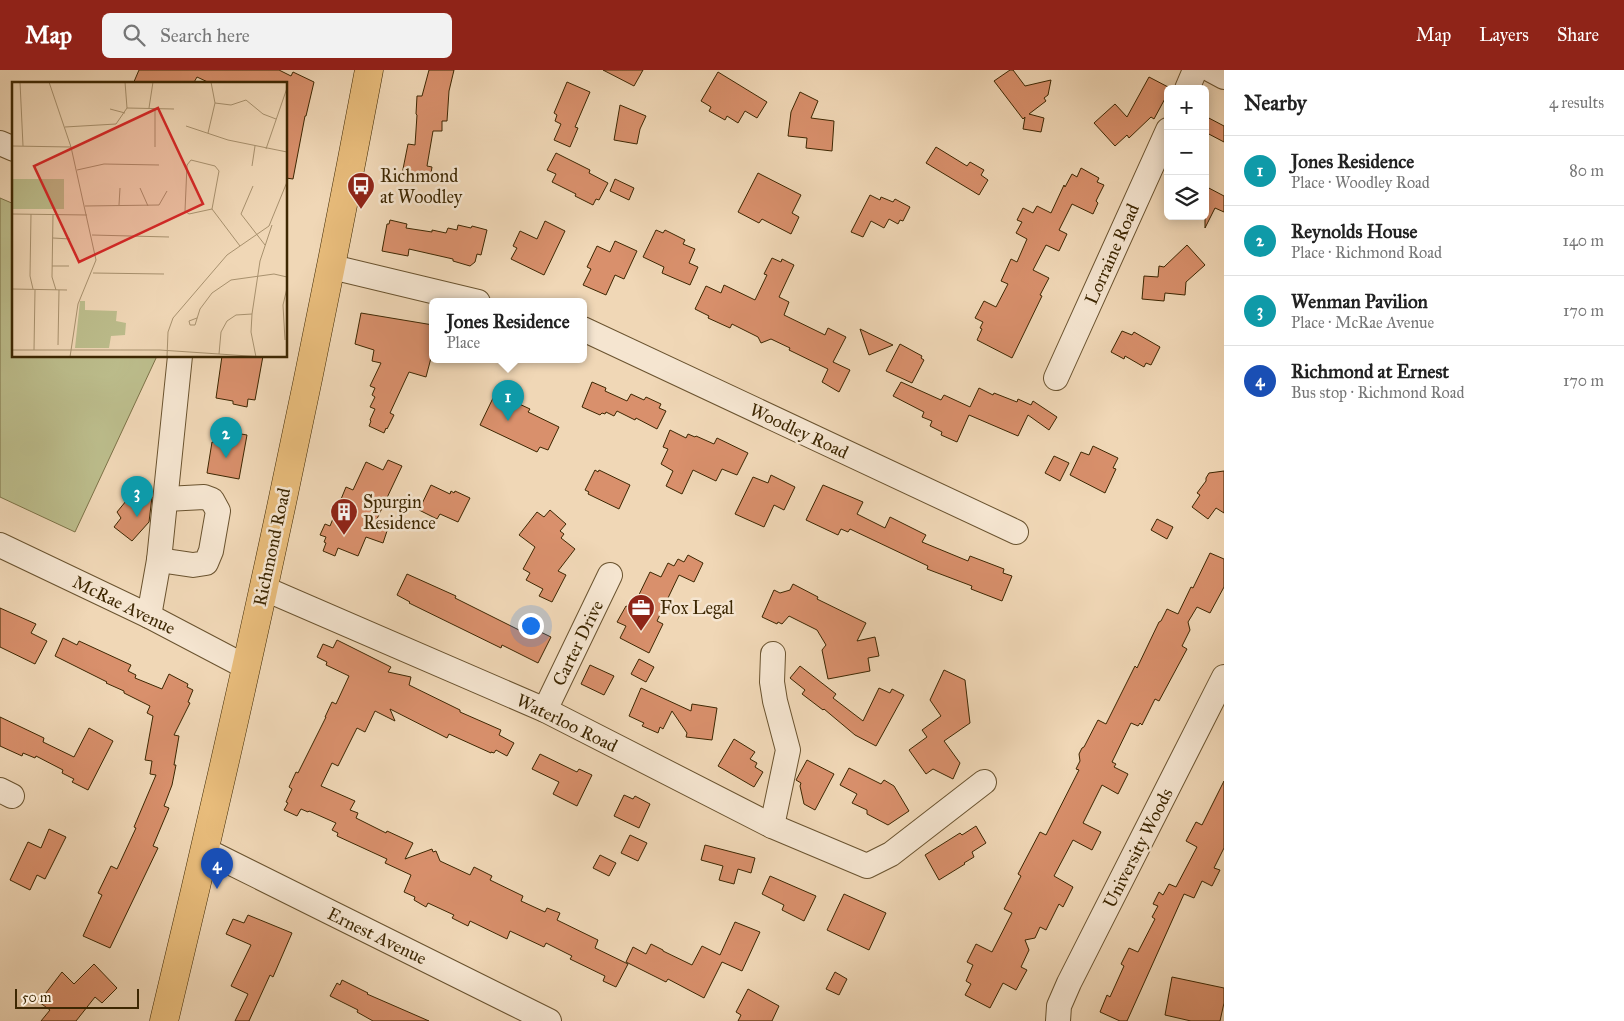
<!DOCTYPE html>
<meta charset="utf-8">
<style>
body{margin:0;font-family:"IM FELL Great Primer",serif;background:#f2f2f2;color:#222}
.controls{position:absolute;right:15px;top:15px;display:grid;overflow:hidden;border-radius:8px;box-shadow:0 2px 12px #0003}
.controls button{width:45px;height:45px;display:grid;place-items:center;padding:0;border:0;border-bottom:1px solid #e0e0e0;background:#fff;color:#222;font:25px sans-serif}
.scale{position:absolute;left:15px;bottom:12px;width:124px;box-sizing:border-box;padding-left:5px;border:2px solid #3d2702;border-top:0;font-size:14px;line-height:18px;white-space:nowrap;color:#3d2702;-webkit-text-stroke:4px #f5e5d0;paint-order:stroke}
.you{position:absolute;left:530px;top:555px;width:18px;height:18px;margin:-12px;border:4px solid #fff;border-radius:50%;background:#1a73e8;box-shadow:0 0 0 8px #1a73e833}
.badge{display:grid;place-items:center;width:32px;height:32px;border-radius:50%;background:#8f2418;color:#fff;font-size:16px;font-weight:700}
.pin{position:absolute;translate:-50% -41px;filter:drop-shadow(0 1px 2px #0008)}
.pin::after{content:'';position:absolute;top:26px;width:18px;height:15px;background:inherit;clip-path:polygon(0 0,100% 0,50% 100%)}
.popup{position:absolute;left:429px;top:228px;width:158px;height:65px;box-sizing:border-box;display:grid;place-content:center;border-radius:8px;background:#fff;filter:drop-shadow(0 1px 4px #0005);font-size:16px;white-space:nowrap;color:#767676}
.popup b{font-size:19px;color:#222}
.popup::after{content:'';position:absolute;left:50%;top:100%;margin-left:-10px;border:10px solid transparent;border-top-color:#fff}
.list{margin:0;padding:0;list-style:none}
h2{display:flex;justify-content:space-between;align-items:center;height:65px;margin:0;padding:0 20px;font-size:21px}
h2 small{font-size:16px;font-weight:400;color:#767676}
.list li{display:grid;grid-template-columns:32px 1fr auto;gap:15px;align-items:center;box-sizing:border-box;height:70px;padding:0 20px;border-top:1px solid #e0e0e0}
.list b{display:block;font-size:19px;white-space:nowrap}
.list p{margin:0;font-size:16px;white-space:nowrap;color:#767676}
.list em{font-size:16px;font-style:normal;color:#767676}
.icon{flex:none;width:28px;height:28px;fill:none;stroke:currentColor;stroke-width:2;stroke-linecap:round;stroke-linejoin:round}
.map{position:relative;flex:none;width:1224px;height:951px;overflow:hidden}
header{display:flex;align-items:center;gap:30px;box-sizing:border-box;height:70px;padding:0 25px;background:#8f2418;color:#fff}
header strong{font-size:24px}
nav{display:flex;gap:28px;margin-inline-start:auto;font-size:18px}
.search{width:350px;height:45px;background:#f2f2f2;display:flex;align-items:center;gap:12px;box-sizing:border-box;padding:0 18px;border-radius:8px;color:#767676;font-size:19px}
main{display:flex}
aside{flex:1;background:#fff}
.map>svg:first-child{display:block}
.green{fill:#bcbd8c;stroke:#7c7247}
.building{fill:#d9906c;stroke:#3d2702}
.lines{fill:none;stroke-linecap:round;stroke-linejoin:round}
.minor-casing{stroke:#6a532f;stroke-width:26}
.major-casing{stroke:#3d2702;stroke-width:29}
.minor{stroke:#f5e5d0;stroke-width:24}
.major{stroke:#e8bc7b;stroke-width:28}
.labels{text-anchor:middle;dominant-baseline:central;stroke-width:5;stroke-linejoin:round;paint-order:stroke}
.poi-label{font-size:18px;fill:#3d2702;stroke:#f5e5d0;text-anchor:start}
.street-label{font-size:18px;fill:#3d2702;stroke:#f5e5d0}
.inset-road{fill:none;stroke:#a8916e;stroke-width:1}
.view{fill:#d62828;fill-opacity:0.15;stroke:#d62828;stroke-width:2.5}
.inset-edge{fill:none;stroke:#3d2702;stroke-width:2.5}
</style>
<header>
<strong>Map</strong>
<div class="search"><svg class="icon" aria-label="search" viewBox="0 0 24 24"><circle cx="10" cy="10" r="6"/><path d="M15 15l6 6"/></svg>Search here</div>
<nav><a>Map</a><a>Layers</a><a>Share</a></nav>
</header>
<main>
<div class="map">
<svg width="1224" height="951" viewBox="0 0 1224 951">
<rect width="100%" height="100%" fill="#f0d7b6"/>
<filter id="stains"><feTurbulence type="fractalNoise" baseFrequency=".004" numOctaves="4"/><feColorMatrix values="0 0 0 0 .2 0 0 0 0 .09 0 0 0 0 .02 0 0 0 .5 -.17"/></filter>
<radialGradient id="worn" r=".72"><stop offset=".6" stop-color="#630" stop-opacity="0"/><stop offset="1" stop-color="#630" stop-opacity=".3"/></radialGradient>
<polygon class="green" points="0,128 14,134 14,286 157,286 75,462 0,427"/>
<g class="building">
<polygon points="139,0 279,0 291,6 293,2 314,12 306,46 305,46 293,109 286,108 286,14 212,14 197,7 193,14 133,14"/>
<polygon points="429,0 454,0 449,21 447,51 442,51 442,61 433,61 427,96 432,97 430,109 402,104 408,74 415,75 417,45 416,44 417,26 422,26"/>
<polygon points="603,0 643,0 634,16"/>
<polygon points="1010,0 1013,0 1025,16 1051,10 1048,25 1044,28 1046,31 1029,44 1044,48 1041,62 1023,59 1025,47 1023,49 994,11"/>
<polygon points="718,2 767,32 757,48 745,41 738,53 727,46 725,50 709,41 711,37 701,31"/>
<polygon points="1149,7 1170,18 1168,19 1168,23 1154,49 1151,47 1129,68 1127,65 1115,76 1094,53 1115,34 1127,47"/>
<polygon points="567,12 590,22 575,57 578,58 570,77 554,70 561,54 555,51 557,45 554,43"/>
<polygon points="800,22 818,31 811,48 834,51 832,81 806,78 807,68 788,66 791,42"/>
<polygon points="620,35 646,46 640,59 637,74 614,70"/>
<polygon points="1205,46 1224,56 1224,72 1205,62"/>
<polygon points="936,77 967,96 970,92 984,100 981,105 988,110 979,125 926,93"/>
<polygon points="556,83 590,100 589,103 608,113 599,130 596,129 593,135 575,126 576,124 552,112 556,104 547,100"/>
<polygon points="1081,98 1099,108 1097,112 1104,115 1096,131 1098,133 1093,144 1072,134 1059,160 1067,164 1059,181 1046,175 1033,200 1049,208 1040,225 1042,226 1012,288 977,270 982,259 980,258 983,252 975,248 984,231 996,237 1008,214 1001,211 1011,189 1017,192 1027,169 1016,163 1022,152 1017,150 1023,138 1033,143 1037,136 1051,143 1064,115 1065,117 1072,104 1077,107"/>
<polygon points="758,103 801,125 792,143 799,147 791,164 762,149 759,153 738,142"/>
<polygon points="615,109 634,118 629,130 610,121"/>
<polygon points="1205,116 1224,126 1224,142 1215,138 1205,158"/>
<polygon points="870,125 880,130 881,127 893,132 895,129 910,137 903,151 900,150 898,154 889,149 884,158 871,151 863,167 851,162"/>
<polygon points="390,150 407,154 406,158 432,162 432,160 446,163 448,158 457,160 458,155 471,158 472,156 487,160 481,185 477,184 475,192 470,196 453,191 453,189 409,179 408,186 382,181 387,154 389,154"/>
<polygon points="545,151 565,161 544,205 511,189 517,178 513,176 520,161 537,169"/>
<polygon points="656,160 663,163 665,160 685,170 683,174 695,179 689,193 698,197 690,215 662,203 664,197 643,187"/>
<polygon points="615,171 637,181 624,209 615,205 606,225 583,215 591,199 587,197 597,176 610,182"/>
<polygon points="1187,175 1205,195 1186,212 1185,225 1165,223 1164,231 1142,229 1144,206 1158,207 1159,196 1164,197"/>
<polygon points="772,188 781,192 782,189 794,195 779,227 789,232 784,245 825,265 828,258 846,267 833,292 850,300 839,322 822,312 828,299 789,280 790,278 771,269 761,273 758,267 732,254 730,258 708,248 709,246 695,239 706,216 721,223 724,215 755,230 767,205 764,204"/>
<polygon points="361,243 433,255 433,289 431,288 426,307 409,302 390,343 394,345 387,359 386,358 384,363 369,356 371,351 370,350 375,339 370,337 375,327 372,325 375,318 370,316 381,293 372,291 374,280 355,274"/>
<polygon points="860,259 893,275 869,285"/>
<polygon points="1122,261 1132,265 1134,262 1160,277 1151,295 1146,293 1144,297 1125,286 1124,289 1111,282"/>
<polygon points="900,274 922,286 921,288 924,290 912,313 886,301"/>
<polygon points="222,286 263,286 255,330 248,329 247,337 233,334 233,331 216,328"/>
<polygon points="592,312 606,318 605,321 627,331 631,324 644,330 646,327 661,334 659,338 666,341 657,359 636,348 635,350 617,341 614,346 606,342 605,344 602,343 600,345 582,337"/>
<polygon points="901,312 941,330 944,325 970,337 979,318 993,325 994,323 1017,332 1018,329 1031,335 1033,331 1057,347 1049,360 1028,345 1018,366 969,345 957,372 941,365 942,362 930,356 932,351 922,347 924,342 893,326"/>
<polygon points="494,326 513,335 515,332 530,339 528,342 559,357 548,380 540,377 537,382 480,355"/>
<polygon points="670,360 686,368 688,364 695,367 696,366 714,374 717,368 748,383 737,405 722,399 716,411 693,400 682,424 666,416 673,401 661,394 668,379 663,377"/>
<polygon points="224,361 247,365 239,409 207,403 212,372 222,374"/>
<polygon points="1093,376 1118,388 1113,398 1116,399 1105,423 1070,405 1081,382 1089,385"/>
<polygon points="1054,386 1069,393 1060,411 1045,403"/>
<polygon points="388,390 402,396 376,451 389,455 383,473 366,467 358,486 338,478 335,486 323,481 326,473 324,472 326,467 320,465 325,454 330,456 346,417 353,420 366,392 383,400"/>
<polygon points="595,400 598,402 599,400 630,415 619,439 588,424 589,422 585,420"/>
<polygon points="1224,401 1224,443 1216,438 1208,449 1192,437 1200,425 1197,423 1206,411 1206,408 1209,403"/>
<polygon points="771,405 795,417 784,440 774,435 764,457 735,444 753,407 768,413"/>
<polygon points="431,415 450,424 451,421 454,423 455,421 470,428 458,452 440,444 437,449 419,440"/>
<polygon points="823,415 863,432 857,444 885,458 890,447 926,465 922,472 968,491 970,486 1004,499 1003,503 1012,506 1002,531 971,519 972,516 927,499 928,496 850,459 848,462 841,459 838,465 806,450"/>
<polygon points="145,421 152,427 149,452 132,471 114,457 121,448 117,442 131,425 138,429"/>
<polygon points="550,440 566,454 560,461 564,464 561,468 575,479 558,501 566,505 552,532 539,526 543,519 526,510 530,503 523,499 535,477 519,465 537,442 544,447"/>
<polygon points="1157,449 1173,457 1167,469 1151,460"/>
<polygon points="1210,483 1224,489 1224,517 1210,543 1197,537 1188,552 1190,560 1182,576 1187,579 1159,631 1155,629 1142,655 1140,653 1138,656 1131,653 1112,692 1116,694 1114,697 1128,704 1118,724 1102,715 1083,753 1101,762 1092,780 1073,770 1054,806 1073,817 1063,837 1059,834 1046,860 1040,857 1035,868 1025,870 1029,880 1021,897 1027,900 1016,920 1003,913 990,938 965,925 971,914 966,911 973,895 967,892 976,874 992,882 1012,843 1004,839 1021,806 1018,804 1040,762 1046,765 1079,700 1076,699 1080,691 1079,684 1082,678 1084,677 1098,650 1106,654 1135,596 1137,598 1159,552 1161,551 1167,539 1178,544 1191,517 1193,518"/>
<polygon points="688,485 703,493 694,512 679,505 657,551 663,554 649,583 620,568 626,556 617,552 626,536 632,539 650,502 661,507 668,493 674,496 678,489 684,492"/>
<polygon points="407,504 456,526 455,528 521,561 524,554 551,567 538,593 502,575 501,578 409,533 410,532 397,525"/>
<polygon points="793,514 818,527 817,529 866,553 857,571 875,567 879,586 868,588 870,601 828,609 822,580 826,575 817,560 789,546 782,554 778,552 777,554 762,547 774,520 780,523 790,520"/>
<polygon points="0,538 36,554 31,563 47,571 35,594 0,577"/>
<polygon points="63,568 77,575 79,571 131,595 128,601 136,605 135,608 162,619 169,604 188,614 187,617 193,620 188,632 190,633 174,665 179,666 174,695 176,695 172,715 164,736 169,738 153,776 158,778 110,878 83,866 102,825 98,823 111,796 117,799 136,758 134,757 156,705 150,704 152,691 145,690 153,646 147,643 150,636 124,623 124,621 106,613 107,612 55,586"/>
<polygon points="337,570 391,597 388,602 411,607 409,615 460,640 460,642 501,660 499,665 514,673 507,686 496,680 494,683 491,682 491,683 449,664 447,668 390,639 395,651 375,641 365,662 357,658 338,696 332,693 321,716 355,731 350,740 358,743 356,748 386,763 387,761 413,773 405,789 432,779 433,782 436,781 440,791 470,805 474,797 492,806 490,810 523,826 521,831 545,842 547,838 560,843 557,850 598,870 595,878 628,894 616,917 603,911 605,906 570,889 572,886 546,873 544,877 510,861 507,869 470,851 468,856 452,848 454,845 428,833 426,837 414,830 415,827 404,822 411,805 385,793 387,789 337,766 338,763 332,760 336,753 309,741 308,742 301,739 297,746 284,740 288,733 286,732 292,719 289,717 296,702 298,703 326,647 325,647 332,632 336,634 349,606 326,595 327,592 317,587 323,574 333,578"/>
<polygon points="639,589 654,597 646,612 631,604"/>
<polygon points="590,595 614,606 604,625 581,614"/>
<polygon points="800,596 836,624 833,628 863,651 879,618 890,623 892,619 904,625 876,676 855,665 824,639 823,640 802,624 805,620 790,608"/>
<polygon points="944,600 965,610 970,653 944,671 960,693 953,709 933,699 926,704 909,680 927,667 922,660 941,646 930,630"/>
<polygon points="641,618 691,641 692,634 717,638 712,670 686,667 687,663 672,641 663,659 660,657 658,663 642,656 644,653 629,646"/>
<polygon points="0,647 44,668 43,672 74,687 89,658 113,671 88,720 72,712 74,709 62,703 63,700 36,686 35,688 23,683 22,686 0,676"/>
<polygon points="734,669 755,682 750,689 757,693 755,697 763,702 754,717 718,696"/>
<polygon points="540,684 577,702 579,699 592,705 577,736 553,724 559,712 532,699"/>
<polygon points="807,690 834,704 815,740 804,734 800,716 801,713 796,710"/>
<polygon points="849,698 881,714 884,710 894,716 909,741 888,755 867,744 867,740 852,733 857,724 840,715"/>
<polygon points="1224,711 1224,778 1214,798 1220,800 1212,816 1202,811 1194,828 1184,824 1127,951 1120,951 1100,942 1107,925 1110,927 1124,896 1121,894 1129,878 1138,882 1155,849 1152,847 1158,836 1153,834 1159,822 1163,825 1169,814 1176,817 1197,777 1186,771 1196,752 1202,755"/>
<polygon points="624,725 633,729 635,726 650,734 639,758 614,746"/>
<polygon points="976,756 986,773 972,782 974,787 964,793 965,794 939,810 925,785 960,763 962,765"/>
<polygon points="49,759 66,767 45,809 37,805 30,820 10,810 28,772 41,778"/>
<polygon points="630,765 647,773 638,791 621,783"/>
<polygon points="705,775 755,788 751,803 738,799 734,814 719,810 723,796 701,790"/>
<polygon points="600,785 616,793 609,806 593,798"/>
<polygon points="770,806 816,826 804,851 782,840 784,835 762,824"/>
<polygon points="844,824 886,843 869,880 827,860"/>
<polygon points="248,845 292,863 273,907 270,905 249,951 235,951 248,924 231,916 251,875 226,864 233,849 244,853"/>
<polygon points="735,852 760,862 742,901 722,892 704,928 668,909 666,912 626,892 633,877 646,884 651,874 663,880 663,881 692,895 702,876 720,885"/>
<polygon points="94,894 117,918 102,933 95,927 76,951 41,951 50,940 39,932 62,902 74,914"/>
<polygon points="835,902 847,909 839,925 826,919"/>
<polygon points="1172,907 1224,918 1224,933 1220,951 1191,951 1165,945"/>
<polygon points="342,910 368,923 367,924 429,951 373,951 357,942 358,940 330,926 337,913 340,915"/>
<polygon points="748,919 779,936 772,951 738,951 741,945 736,942"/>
</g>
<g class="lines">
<defs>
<g id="minor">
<polyline points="1211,0 1224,7"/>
<polyline points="1187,19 1195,0"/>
<polyline points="0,73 14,79"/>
<polyline points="332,197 478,232"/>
<polyline points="583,259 1016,462"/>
<polyline points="1056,308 1168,60"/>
<polyline points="0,475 149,546 246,597"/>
<polyline points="159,490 193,495 206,493 211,481 218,441 212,430 204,427 166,429"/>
<polyline points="263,518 545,640 772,756 867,796 891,784 984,712"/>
<polyline points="149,546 159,490 180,286"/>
<polyline points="545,640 610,505"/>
<polyline points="0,720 12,726"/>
<polyline points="772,756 788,680 775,631 772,612 773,584"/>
<polyline points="205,780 549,951"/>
<polyline points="1058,951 1059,936 1069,913 1224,607"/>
</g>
<path id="major" d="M164,951C240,636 309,319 369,0"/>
</defs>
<use href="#minor" class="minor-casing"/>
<use href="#major" class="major-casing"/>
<use href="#minor" class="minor"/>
<use href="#major" class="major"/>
</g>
<defs>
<symbol id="bus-pin" viewBox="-11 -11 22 30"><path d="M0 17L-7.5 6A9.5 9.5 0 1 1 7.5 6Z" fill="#8f2418" stroke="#f5e5d0"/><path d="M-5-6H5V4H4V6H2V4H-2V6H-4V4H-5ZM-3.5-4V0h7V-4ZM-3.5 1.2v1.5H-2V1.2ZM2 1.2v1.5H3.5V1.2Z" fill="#fff"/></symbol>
<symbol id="building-pin" viewBox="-11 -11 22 30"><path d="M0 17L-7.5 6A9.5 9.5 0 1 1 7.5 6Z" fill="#8f2418" stroke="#f5e5d0"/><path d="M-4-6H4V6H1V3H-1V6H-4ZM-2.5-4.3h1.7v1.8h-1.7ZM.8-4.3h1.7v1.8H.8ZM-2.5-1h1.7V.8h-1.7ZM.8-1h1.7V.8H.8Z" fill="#fff"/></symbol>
<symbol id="office-pin" viewBox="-11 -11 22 30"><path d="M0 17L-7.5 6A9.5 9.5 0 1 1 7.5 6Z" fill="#8f2418" stroke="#f5e5d0"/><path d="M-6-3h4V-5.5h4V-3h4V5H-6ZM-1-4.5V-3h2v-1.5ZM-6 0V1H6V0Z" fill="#fff"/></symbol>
</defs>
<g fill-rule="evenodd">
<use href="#bus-pin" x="345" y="100" width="32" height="43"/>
<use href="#building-pin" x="328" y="426" width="32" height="43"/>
<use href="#office-pin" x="625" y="522" width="32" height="43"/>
</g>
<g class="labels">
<g class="poi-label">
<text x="380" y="106">Richmond<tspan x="380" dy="21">at Woodley</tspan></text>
<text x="363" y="432">Spurgin<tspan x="363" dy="21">Residence</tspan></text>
<text x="660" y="538">Fox Legal</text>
</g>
<g class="street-label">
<text transform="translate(1112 184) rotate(-66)">Lorraine Road</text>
<text transform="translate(799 361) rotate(25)">Woodley Road</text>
<text transform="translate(272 477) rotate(-78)">Richmond Road</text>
<text transform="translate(124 535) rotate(26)">McRae Avenue</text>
<text transform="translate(578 573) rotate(-64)">Carter Drive</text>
<text transform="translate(567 653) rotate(26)">Waterloo Road</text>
<text transform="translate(1138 778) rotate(-63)">University Woods</text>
<text transform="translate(377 866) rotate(26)">Ernest Avenue</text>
</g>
</g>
<g transform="translate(12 12)">
<rect width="275" height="275" fill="#f0d7b6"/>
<path d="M0,97H52V127H0ZM68,219H73V228L105,229L104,239L114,241L113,253L99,254L97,266H63Z" fill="#bcbd8c"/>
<path class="inset-road" d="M8,0L11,64M37,0L59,65L84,178L66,222L58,275M203,21L219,23L234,18L251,32L264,37M115,26L162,27M137,26L141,0M98,27L113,31M143,27V65M174,44L216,58L275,70M53,45L104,42L115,26L113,0M196,51L203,21L199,0M0,64L59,65M254,67L275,6M179,78L203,84L207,89L200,127L177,132L173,129L175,83ZM240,84L243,64M65,88L92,82L147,83M241,104L229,132L253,163M128,106L136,124M107,123L108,106M73,124L147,123L155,109M200,127L228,164M0,132L75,133M19,132L18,194L21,207M41,132L40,195L44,208M80,153L157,155M41,156L58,157M40,184H57M81,191L152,192M0,207L55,208M185,236L177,239L178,243H183L188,227L200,211L219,198L262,192L275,195M273,258L271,223L275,206M46,263L47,208M0,268H148L251,275M22,268L23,208M207,272L209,250L215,239L224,233L240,232M155,275L156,250L161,236L215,173L257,144L275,100M244,275L239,250L240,232L248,179L260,143"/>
<path class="view" d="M146,26L191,122L67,180L22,84Z"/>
<rect width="275" height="275" class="inset-edge"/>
</g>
<rect width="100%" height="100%" filter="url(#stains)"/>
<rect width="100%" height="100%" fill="url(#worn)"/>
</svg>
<div class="controls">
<button>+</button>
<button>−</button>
<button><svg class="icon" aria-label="layers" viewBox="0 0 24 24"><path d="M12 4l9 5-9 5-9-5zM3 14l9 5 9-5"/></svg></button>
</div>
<div class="scale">50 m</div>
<div class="you"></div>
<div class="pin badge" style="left:508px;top:351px;background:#0f9aa8">1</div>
<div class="popup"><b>Jones Residence</b>Place</div>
<div class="pin badge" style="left:226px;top:388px;background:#0f9aa8">2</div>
<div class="pin badge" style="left:137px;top:447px;background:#0f9aa8">3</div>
<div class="pin badge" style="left:217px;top:819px;background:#1a4fb4">4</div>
</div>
<aside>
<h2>Nearby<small>4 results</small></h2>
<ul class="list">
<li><span class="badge" style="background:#0f9aa8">1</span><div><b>Jones Residence</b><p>Place · Woodley Road</p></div><em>80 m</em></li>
<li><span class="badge" style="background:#0f9aa8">2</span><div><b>Reynolds House</b><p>Place · Richmond Road</p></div><em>140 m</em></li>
<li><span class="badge" style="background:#0f9aa8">3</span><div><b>Wenman Pavilion</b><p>Place · McRae Avenue</p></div><em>170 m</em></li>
<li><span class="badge" style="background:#1a4fb4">4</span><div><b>Richmond at Ernest</b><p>Bus stop · Richmond Road</p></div><em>170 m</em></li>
</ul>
</aside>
</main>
